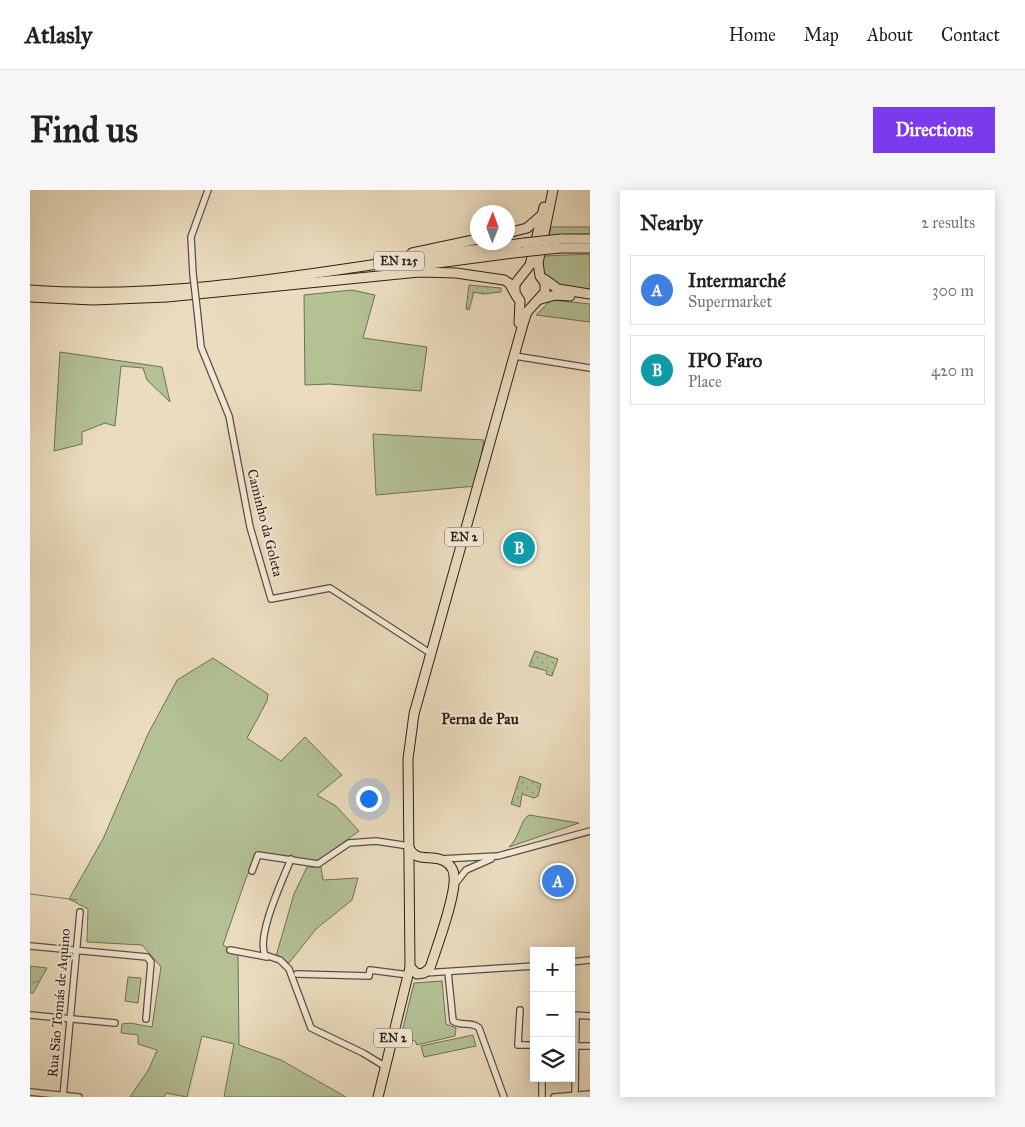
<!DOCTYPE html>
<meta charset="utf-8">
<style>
body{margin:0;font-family:"IM FELL Great Primer",serif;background:#f6f6f6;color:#222}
.controls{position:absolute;right:15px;bottom:15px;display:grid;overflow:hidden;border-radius:0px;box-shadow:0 2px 12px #0003}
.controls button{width:45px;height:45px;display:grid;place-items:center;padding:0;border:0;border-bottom:1px solid #e0e0e0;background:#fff;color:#222;font:25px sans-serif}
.compass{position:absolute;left:440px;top:15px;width:45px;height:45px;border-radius:50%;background:#fff;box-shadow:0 2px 12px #0003;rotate:1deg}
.you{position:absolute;left:338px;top:608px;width:18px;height:18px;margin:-12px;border:4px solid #fff;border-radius:50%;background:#1a73e8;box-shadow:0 0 0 8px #1a73e833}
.badge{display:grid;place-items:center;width:32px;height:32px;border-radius:50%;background:#7c3aed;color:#fff;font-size:16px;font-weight:700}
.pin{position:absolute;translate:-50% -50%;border:2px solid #fff;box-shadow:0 1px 5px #0006}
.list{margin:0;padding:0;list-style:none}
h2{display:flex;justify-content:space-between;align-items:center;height:65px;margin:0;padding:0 20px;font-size:21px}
h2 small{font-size:16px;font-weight:400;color:#767676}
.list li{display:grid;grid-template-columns:32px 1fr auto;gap:15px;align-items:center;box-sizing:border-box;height:70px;margin:0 10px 10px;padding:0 10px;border:1px solid #e0e0e0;border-radius:0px}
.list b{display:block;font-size:19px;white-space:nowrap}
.list p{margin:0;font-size:16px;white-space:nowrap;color:#767676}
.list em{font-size:16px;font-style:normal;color:#767676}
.icon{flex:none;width:28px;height:28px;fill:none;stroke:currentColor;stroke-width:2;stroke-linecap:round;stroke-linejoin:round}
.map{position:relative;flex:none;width:560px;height:907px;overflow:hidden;border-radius:0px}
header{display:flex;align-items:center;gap:30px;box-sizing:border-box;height:70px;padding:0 25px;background:#fff;border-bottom:1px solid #e0e0e0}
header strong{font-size:24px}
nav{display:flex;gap:28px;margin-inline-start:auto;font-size:18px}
.intro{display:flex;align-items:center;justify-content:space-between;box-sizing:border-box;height:120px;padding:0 30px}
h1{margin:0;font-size:35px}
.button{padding:12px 22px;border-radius:0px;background:#7c3aed;color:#fff;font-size:18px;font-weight:700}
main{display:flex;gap:30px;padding:0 30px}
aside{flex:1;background:#fff;border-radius:0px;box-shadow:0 2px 12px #0003}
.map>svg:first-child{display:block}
.grass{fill:#b3c195;stroke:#6e7056}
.park{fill:url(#park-crowns);stroke:#6e7056}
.garden{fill:url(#garden-dots);stroke:#6e7056}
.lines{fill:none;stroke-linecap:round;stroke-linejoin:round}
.stream{stroke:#6c7e71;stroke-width:1}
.minor-casing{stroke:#5a4f42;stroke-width:8}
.primary-casing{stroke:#292018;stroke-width:11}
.minor{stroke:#f2e8d5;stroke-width:5.5}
.primary{stroke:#ebdcbf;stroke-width:9}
.minor-bridge-casing{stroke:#5a4f42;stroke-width:8;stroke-linecap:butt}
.primary-bridge-casing{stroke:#292018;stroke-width:11;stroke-linecap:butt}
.minor-bridge{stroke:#f2e8d5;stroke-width:5.5}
.primary-bridge{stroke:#ebdcbf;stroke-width:9}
.labels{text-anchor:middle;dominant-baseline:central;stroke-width:4;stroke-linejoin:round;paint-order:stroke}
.shield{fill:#f2e8d5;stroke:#655c51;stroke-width:1}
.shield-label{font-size:12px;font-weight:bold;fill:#292018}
.street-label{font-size:14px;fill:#292018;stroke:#f2e8d5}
.neighbourhood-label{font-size:15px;font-weight:bold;fill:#292018;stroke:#f2e8d5}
</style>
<header>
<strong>Atlasly</strong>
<nav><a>Home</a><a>Map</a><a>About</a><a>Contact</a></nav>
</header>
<div class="intro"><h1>Find us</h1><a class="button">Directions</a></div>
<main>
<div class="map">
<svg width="560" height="907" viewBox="0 0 560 907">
<defs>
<pattern id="park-crowns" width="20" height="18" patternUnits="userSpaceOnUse" patternTransform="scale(1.25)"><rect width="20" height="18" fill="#b3c195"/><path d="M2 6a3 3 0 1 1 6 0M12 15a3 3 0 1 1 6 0" fill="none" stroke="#929c79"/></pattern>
<pattern id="garden-dots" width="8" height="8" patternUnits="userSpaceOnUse" patternTransform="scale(1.25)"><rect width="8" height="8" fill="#b3c195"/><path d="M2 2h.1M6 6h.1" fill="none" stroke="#929c79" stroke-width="1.8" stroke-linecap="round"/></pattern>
</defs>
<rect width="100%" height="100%" fill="#ebdcbf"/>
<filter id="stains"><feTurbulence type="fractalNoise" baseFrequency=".004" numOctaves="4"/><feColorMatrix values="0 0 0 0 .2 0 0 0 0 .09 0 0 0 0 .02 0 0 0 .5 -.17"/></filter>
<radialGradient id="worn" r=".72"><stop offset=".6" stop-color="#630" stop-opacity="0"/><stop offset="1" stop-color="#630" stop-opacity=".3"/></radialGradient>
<g class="grass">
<polygon points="521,37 560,37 560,46 519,46"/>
<path d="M560,64V101C537,97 506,98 514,66Z"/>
<polygon points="322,100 345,105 333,148 397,157 391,201 299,194 275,195 274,105"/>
<polygon points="521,110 560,114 560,132 506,125"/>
<polygon points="30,162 132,177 140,212 117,190 113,178 91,176 85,236 75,233 52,242 52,254 24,261"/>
<polygon points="343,244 454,250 446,296 346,305"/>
<polygon points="183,468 238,504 237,511 217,548 251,571 275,547 312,585 287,605 306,616 329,641 288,671 228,662 216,688 193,755 208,764 209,855 251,870 316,907 194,907 204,854 172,846 157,907 136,903 134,907 100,907 119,879 127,860 108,854 108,845 91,843 92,834 100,833 122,837 131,777 112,755 57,752 58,719 39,709 73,649 118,544 147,490"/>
<path d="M499,625L549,633L479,657C490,647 490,630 499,625Z"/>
<polygon points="277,677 291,677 293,690 328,688 322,710 286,739 259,773 246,766 264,704"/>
<polygon points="98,787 111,788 108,813 95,811"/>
<polygon points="412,791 416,834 426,838 425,846 387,855 385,851 371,846 384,793"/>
<polygon points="443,845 446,856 394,867 391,856"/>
</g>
<polygon class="park" points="0,776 17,778 3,803 0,803"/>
<g class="garden">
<polygon points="439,95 471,98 471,102 453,104 444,102 439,120 436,119"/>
<polygon points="505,461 528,469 522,486 516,484 517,481 499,476"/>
<polygon points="490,586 511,594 508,606 504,608 492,604 490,617 481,614"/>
</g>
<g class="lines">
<polyline class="stream" points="0,704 47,710"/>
<defs>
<g id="minor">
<polyline points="163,84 161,47 178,0"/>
<polyline points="167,119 171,157 199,226 220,337 241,409 300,398 400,463"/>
<polyline points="485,166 560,178"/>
<path d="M261,669C253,689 226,746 235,765L250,770L259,779L281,838L333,863L356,877"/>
<polyline points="410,669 468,666 560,641"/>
<polyline points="222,681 228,665 288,674 319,653 346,651 379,656"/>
<polyline points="425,694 436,680 461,669"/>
<polyline points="0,756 117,767 121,772 116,829"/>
<polyline points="200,760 237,767"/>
<polyline points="541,772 560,770"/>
<path d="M418,782L423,831C431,837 442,831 449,838L474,907"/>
<polyline points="394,783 504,776"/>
<polyline points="267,784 339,786 340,780 379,785"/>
<polyline points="490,820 488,855 504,855"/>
<polyline points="0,825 85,833"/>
<polyline points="541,825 560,826"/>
<polyline points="541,856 560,856"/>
<polyline points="0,902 49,907"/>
<polyline points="545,904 546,826"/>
<polyline points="33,907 50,722"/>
<polyline points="512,907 512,888"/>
<polyline points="524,907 560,904"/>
</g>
<g id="primary">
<polyline points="478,43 497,38 512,25"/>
<polyline points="531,49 560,49"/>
<polyline points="530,58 560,58"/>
<polyline points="382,63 448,49"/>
<polyline points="377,77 492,62"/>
<polyline points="514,89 528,99 560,104"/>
<path d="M0,100C166,112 330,73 494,53"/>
<polyline points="0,107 63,110 137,107 389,82 426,83 474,90 479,93 487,107"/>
<polyline points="511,109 525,105 540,106"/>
<polyline points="489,133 490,111 485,103 485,94 500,75 514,17"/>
<path d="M379,658C385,671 398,666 409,669C417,671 423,677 424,685C427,704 406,759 400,778L394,783L387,784L380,777"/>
<polyline points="348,907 380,777 378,569 384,524 493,134 497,122 515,102 515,93 510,86 508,73 523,0"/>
</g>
</defs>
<use href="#minor" class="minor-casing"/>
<use href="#primary" class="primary-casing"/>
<use href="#minor" class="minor"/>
<use href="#primary" class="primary"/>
<defs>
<polyline id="minor-bridge" points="163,84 167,119"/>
<g id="primary-bridge">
<polyline points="494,53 531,49"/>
<polyline points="492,62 530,58"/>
</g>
</defs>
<use href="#minor-bridge" class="minor-bridge-casing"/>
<use href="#primary-bridge" class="primary-bridge-casing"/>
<use href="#minor-bridge" class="minor-bridge"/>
<use href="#primary-bridge" class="primary-bridge"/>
</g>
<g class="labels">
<g class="shield">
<rect x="344" y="61.5" width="50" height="19" rx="4"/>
<rect x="415" y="337.5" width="38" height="19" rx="4"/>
<rect x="344" y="838.5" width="38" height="19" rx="4"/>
</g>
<g class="shield-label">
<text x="369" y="71">EN 125</text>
<text x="434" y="347">EN 2</text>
<text x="363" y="848">EN 2</text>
</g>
<g class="street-label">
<text transform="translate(235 333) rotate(76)">Caminho da Goleta</text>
<text transform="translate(29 813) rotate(-85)">Rua São Tomás de Aquino</text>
</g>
<g class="neighbourhood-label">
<text x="450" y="529">Perna de Pau</text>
</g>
</g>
<rect width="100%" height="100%" filter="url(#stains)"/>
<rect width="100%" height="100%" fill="url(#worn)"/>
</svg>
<div class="controls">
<button>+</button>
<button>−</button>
<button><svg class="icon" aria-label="layers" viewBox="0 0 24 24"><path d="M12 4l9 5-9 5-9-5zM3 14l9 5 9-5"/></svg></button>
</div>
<svg class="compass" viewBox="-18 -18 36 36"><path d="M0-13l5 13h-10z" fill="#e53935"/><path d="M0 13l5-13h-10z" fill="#767676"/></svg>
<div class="you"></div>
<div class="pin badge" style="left:528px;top:691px;background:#3f7fe0">A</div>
<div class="pin badge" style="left:489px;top:358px;background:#0f9aa8">B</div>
</div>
<aside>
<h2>Nearby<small>2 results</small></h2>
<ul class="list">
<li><span class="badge" style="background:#3f7fe0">A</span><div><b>Intermarché</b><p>Supermarket</p></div><em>300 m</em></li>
<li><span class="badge" style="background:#0f9aa8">B</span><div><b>IPO Faro</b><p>Place</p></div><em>420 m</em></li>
</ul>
</aside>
</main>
